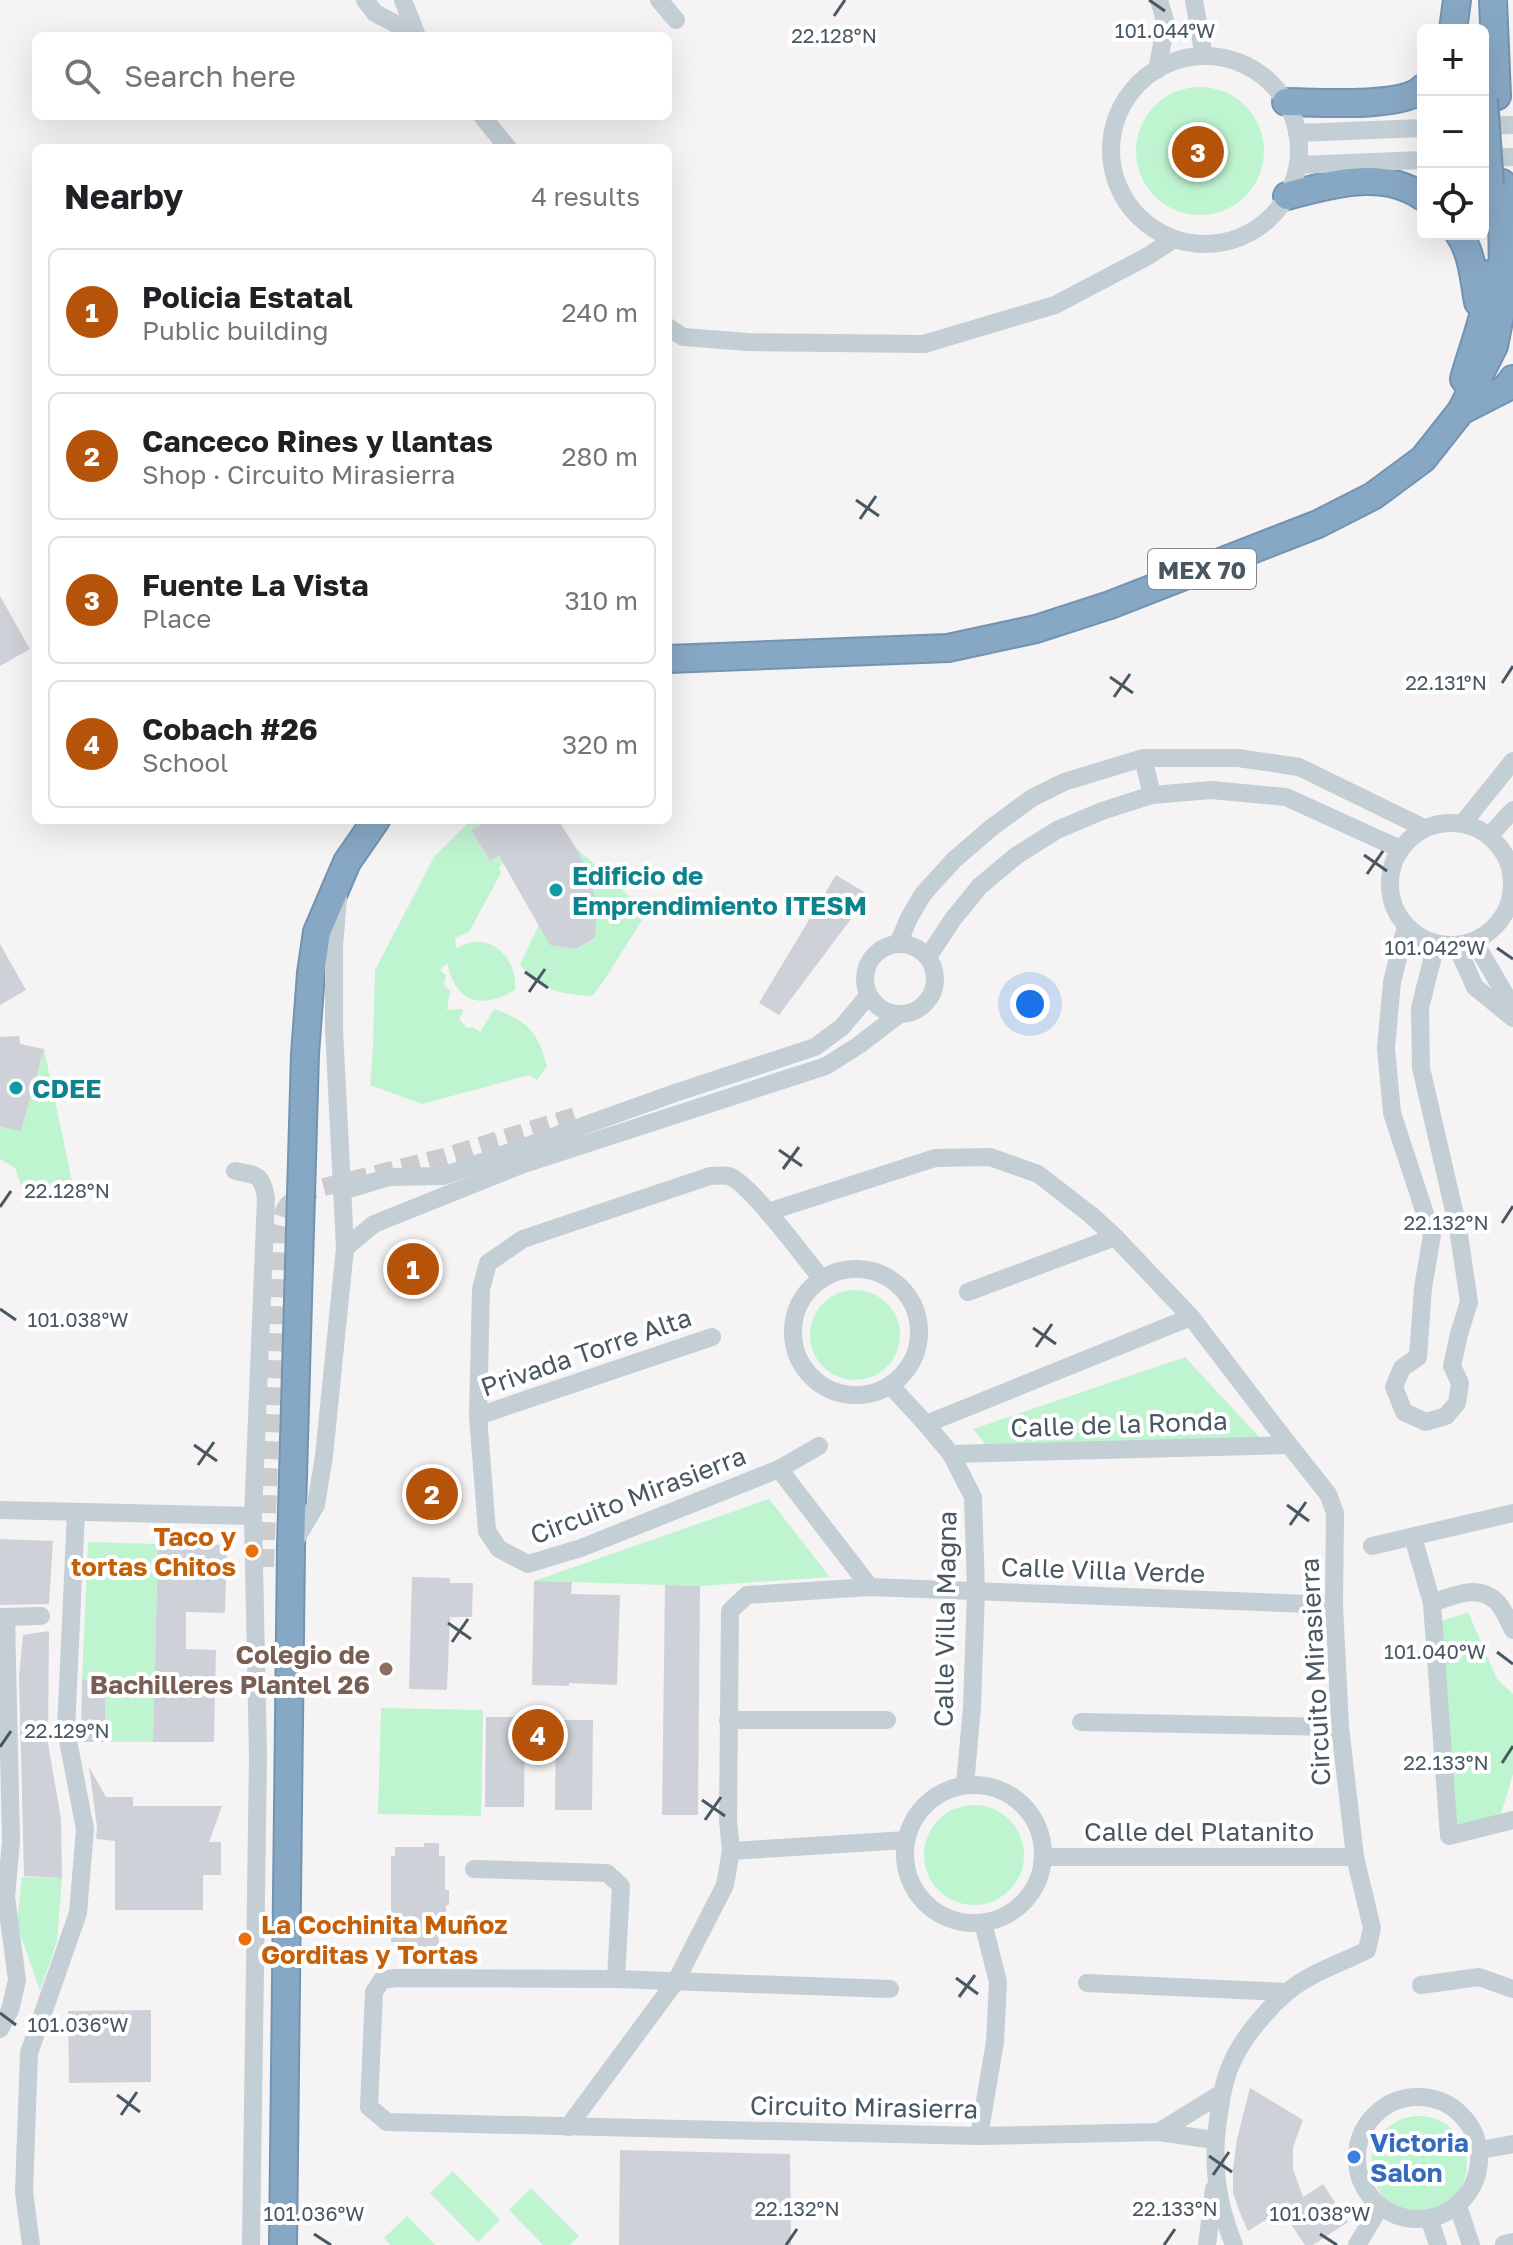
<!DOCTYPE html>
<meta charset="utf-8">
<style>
body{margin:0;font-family:"Golos Text",sans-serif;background:#f6f6f6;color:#202124}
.controls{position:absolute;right:24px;top:24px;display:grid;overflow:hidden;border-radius:12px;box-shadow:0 8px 32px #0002}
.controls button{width:72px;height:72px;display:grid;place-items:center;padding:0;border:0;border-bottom:2px solid #e0e0e0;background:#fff;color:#202124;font:40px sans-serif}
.you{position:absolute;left:1030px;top:1004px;width:28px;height:28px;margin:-20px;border:6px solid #fff;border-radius:50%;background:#1a73e8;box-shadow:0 0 0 12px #1a73e833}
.badge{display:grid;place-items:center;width:52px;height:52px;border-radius:50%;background:#b45309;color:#fff;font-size:26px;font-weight:700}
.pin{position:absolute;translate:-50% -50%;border:4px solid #fff;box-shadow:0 2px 8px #0006}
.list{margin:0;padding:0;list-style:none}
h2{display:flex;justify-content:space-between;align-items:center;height:104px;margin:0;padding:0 32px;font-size:34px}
h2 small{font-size:26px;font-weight:400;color:#757577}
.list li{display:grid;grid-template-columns:52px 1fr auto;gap:24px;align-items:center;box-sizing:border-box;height:128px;margin:0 16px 16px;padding:0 16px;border:2px solid #e0e0e0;border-radius:12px}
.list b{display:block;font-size:30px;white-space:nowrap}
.list p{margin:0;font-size:26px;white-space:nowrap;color:#757577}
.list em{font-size:26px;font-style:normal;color:#757577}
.icon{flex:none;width:44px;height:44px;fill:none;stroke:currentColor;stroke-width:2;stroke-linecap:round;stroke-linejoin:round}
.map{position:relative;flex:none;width:1513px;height:2245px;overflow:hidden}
.search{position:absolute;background:#fff;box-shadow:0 8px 32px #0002;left:32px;top:32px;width:640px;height:88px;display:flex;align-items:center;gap:20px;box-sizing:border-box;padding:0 28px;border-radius:12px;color:#757577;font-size:30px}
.panel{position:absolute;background:#fff;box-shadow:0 8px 32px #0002;left:32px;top:144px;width:640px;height:680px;border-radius:12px}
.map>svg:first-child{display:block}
.green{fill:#bff4d1}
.building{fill:#ced2d8}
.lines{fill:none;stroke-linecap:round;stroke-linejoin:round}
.minor-tunnel{stroke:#cacccf;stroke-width:18;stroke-dasharray:18 9;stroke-linecap:butt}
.highway-casing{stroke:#7293b1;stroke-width:30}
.minor{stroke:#c3ced5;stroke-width:18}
.highway{stroke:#87a8c5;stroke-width:26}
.highway-bridge-casing{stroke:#7293b1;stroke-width:30;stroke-linecap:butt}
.highway-bridge{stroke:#87a8c5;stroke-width:26}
.ticks{fill:none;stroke:#485762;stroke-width:3}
.culture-dot{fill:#0f9aa8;stroke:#fff;stroke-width:3}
.food-dot{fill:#e8710a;stroke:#fff;stroke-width:3}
.education-dot{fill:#8d6e63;stroke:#fff;stroke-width:3}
.shop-dot{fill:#3f7fe0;stroke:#fff;stroke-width:3}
.labels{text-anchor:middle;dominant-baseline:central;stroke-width:8;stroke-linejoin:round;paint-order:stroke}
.shield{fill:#fff;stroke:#7f8991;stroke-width:2}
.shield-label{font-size:24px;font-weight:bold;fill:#485762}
.culture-label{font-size:26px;font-weight:bold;fill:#0d838f;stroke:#fff;text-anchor:start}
.street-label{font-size:26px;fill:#485762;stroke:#fff}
.food-label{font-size:26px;font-weight:bold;fill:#c56008;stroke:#fff;text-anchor:end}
.education-label{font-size:26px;font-weight:bold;fill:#785e54;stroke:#fff;text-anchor:end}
.shop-label{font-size:26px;font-weight:bold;fill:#366cbe;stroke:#fff;text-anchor:start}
.ticks-label{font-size:20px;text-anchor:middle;fill:#485762;stroke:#fff;stroke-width:8;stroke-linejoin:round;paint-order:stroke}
</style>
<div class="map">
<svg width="1513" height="2245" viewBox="0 0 1513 2245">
<rect width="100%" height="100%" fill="#f5f3f3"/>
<g class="green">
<circle cx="1200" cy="151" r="64"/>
<path d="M471,820H488L471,830L490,861L499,857L503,863L499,868L501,873L469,932L455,938L456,948C463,945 472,941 481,942C504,945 517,968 515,990C481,1010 456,1003 447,963L440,970L446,975L444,985L450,991L447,1010L462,1009L463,1012L459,1019L467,1028L473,1027L480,1032L494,1009C528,1021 538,1032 547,1066L537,1080L529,1075L422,1104L370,1085L373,1047L375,970L434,857Z"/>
<path d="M576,848L643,909L644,917L603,982L592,996C562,995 537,989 520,964L539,925L576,949L595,938C597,899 595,883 576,848Z"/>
<polygon points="44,1049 72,1181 30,1192 22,1187 15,1168 0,1159 0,1127 21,1131"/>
<circle cx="855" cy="1335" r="45"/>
<polygon points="1185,1357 1262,1440 986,1445 973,1429"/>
<polygon points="769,1499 830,1577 700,1586 534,1581"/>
<polygon points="88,1542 158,1544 153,1742 105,1742 105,1680 82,1680"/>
<polygon points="1468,1612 1497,1679 1513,1694 1513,1774 1498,1824 1452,1831 1436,1623"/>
<polygon points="381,1708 483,1710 481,1816 378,1814"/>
<circle cx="974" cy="1855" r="50"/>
<polygon points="22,1877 62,1878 57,1941 40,1991 17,1924"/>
<circle cx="1419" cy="2164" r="48"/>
<polygon points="453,2171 500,2220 478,2242 430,2193"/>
<polygon points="531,2188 579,2236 570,2245 543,2245 509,2210"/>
<polygon points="407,2216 435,2245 390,2245 384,2238"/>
</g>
<g class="building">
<polygon points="0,596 30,649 0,666"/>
<polygon points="489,820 556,820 560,823 576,848 590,875 597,906 595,938 576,949 550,945 499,856 490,861 471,830"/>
<polygon points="836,875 869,895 779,1015 759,1003"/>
<polygon points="0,944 26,990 0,1005"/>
<polygon points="19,1036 20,1044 44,1049 21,1131 0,1127 0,1037"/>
<polygon points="0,1539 53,1541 49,1604 0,1605"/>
<polygon points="158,1544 227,1545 225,1613 186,1612 186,1649 216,1650 214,1742 153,1742"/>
<polygon points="412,1577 450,1578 450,1583 473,1583 472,1617 450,1617 447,1690 409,1689"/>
<polygon points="534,1581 572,1582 571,1594 620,1595 617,1685 569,1683 569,1686 532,1685"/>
<polygon points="665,1585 700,1586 698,1815 662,1815"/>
<polygon points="49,1631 48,1743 61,1819 62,1878 24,1876 19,1676 23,1635"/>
<polygon points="82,1680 105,1680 105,1742 81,1742"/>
<polygon points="486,1717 525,1717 524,1807 485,1807"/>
<polygon points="556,1720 593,1720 592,1810 555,1810"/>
<polygon points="89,1767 106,1797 133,1797 133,1806 222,1806 209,1842 221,1842 221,1875 203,1875 203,1910 115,1910 115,1841 96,1839 97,1827"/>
<polygon points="424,1843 439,1843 439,1856 445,1856 445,1890 449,1890 449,1905 446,1905 446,1936 439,1937 439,1954 402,1952 402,1942 391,1942 391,1856 395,1856 395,1847 424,1847"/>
<polygon points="151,2010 151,2082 69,2083 68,2011"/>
<polygon points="1250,2088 1303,2120 1293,2147 1293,2169 1303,2197 1323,2184 1348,2222 1313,2245 1305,2245 1281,2210 1248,2231 1240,2213 1233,2192 1233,2170 1237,2139"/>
<polygon points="620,2150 790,2154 791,2245 619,2245"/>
</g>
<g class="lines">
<path class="minor-tunnel" d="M265,1567L278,1229C284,1204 291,1197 316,1189L444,1157L582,1114"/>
<defs>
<g id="highway">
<polyline points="1493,0 1497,96"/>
<polyline points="1453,30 1457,0"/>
<path d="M1286,102C1315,102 1403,109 1423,88"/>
<path d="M1287,196C1330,184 1383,169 1423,197"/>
<path d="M1459,234C1472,252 1474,280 1478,302"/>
<path d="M1464,379C1473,346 1489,309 1489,274"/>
<polyline points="1461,411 1506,388 1513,379"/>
<polyline points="668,659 948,648 1036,629 1110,605 1318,524 1373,496 1423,459 1461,411 1494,346 1503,301 1502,183"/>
<polyline points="283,2245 291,1546 305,1054 311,973 317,932 347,862 376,820"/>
</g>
</defs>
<use href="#highway" class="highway-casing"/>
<g class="minor">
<polyline points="365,0 375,13 415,34"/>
<polyline points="403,0 417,36"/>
<polyline points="659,0 676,20"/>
<polyline points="1194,0 1204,56"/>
<circle cx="1205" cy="150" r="94"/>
<polyline points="1157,70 1166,24 1159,0"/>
<polyline points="482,116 508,148"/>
<polyline points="1483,126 1513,125"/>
<polyline points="1297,133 1423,128"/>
<polyline points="1483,158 1513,157"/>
<polyline points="1298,165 1423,160"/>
<polyline points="668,327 683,337 748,342 924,344 1055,305 1148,256 1174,239"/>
<polyline points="1143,758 1152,795"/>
<circle cx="1451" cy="884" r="61"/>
<polyline points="1463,823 1513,761"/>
<polyline points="1489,836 1513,810"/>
<polyline points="1406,927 1392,982 1386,1048 1392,1113 1432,1235 1423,1288 1418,1357 1402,1368 1394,1387 1404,1412 1426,1422 1446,1416 1457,1403 1460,1383 1452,1366 1459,1334 1469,1302 1458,1228 1421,1068 1420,1008 1436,944"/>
<polyline points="1474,941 1509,1001 1513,1005"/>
<circle cx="900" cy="979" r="35"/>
<polyline points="898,944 909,918 923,894 954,860 991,828 1032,798 1064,782 1143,758 1238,758 1299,767 1424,828"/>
<polyline points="1456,945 1475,987 1513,1018"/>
<polyline points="928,957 953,919 980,886 1016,856 1057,830 1102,811 1152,795 1211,790 1286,797 1400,849"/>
<path d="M235,1171C257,1175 262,1174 266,1198L253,1516L258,1757L251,2245"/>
<polyline points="343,1191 389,1177 443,1176 675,1093 815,1047 842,1027 868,996"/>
<path d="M768,1212L935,1158L990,1157L1038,1174L1091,1215L1115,1237L1191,1317L1289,1445L1328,1494L1335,1513L1334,1605L1340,1727L1355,1857L1372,1928L1367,1950C1340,1964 1309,1973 1286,1993C1267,2009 1243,2038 1233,2060C1226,2074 1222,2092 1220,2107C1211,2157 1215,2198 1234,2245"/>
<polyline points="345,1248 374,1224 521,1165 826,1066 859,1045 898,1015"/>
<circle cx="856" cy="1332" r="63"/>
<polyline points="968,1292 1115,1237"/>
<polyline points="890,1385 926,1424 951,1454 973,1497 976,1591 972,1707 965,1785"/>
<polyline points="478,1416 712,1337"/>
<polyline points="926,1424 1191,1317"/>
<path d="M819,1446L779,1469L581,1548L528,1564L499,1549L487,1531L478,1416L481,1289L488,1263L523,1239L710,1176C715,1176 724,1175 729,1176C751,1184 804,1258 822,1279"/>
<polyline points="951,1454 1289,1445"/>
<polyline points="779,1469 870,1587"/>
<polyline points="0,1510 253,1516"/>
<polyline points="1413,1537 1432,1603 1449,1836 1513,1820"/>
<polyline points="293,1544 316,1505 324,1456 345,1248 334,1029 334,947 338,898"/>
<polyline points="1372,1546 1513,1513"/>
<path d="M1432,1603C1453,1596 1478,1583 1497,1602C1504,1609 1508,1621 1513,1630"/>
<polyline points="0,1617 41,1616"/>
<polyline points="6,1617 11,1841 6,1897"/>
<polyline points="728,1720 887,1720"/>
<polyline points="1081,1722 1340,1727"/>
<circle cx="974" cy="1854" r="69"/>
<polyline points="731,1851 906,1840"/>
<polyline points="1043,1857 1355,1857"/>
<polyline points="474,1869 607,1873 621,1886 616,1979"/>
<polyline points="1087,1983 1286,1992"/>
<polyline points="1421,1985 1479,1977 1513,1989"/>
<polyline points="890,1989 616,1979 396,1978 382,1980 374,1992 369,2107 387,2122 979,2136 1159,2132 1214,2140"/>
<polyline points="0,2029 10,2010 17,1980 6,1897 3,1887"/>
<circle cx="1418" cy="2158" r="61"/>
<polyline points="568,2127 676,1981 725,1885 731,1851 728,1820 730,1611 747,1595 870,1587 1334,1605"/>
<polyline points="1159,2132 1222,2093"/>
<polyline points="979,2136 995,2042 998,1982 983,1923"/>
<polyline points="1480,2150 1513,2144"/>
<polyline points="1458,2206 1471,2245"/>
<polyline points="1429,2218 1438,2245"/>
<polyline points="1504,2244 1513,2242"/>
<polyline points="31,2245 24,2192 29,2053 78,1913 85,1829 66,1730 76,1512"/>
<polyline points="1207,2245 1214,2189"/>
<polyline points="1357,2245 1380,2207"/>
</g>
<use href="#highway" class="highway"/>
<defs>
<polyline id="highway-bridge" points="1484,99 1490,186"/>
</defs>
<use href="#highway-bridge" class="highway-bridge-casing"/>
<use href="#highway-bridge" class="highway-bridge"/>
</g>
<path class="ticks" d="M1149,0L1165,11M834,16L845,0M856,500L879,516M860,519L876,496M1110,677L1133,693M1502,683L1513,666M1114,697L1130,674M1364,855L1387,871M1367,874L1383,851M1497,948L1513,959M525,972L548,988M529,992L545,969M779,1150L802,1166M783,1169L799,1147M0,1207L11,1191M1502,1223L1513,1206M0,1309L16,1320M1033,1328L1056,1344M1036,1347L1052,1324M194,1445L217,1461M198,1465L214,1442M1287,1505L1309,1521M1290,1525L1306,1502M448,1623L471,1639M452,1642L468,1619M1497,1652L1513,1664M0,1747L11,1731M1502,1763L1513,1746M702,1800L725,1816M705,1820L721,1797M956,1978L978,1994M959,1997L975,1975M0,2013L16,2025M117,2095L140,2112M121,2115L137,2092M1209,2156L1232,2172M1213,2175L1229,2152M314,2234L331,2245M1320,2234L1337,2245M786,2245L797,2229M1164,2245L1175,2229"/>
<g class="culture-dot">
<circle cx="556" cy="890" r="8"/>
<circle cx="16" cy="1088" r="8"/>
</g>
<g class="food-dot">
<circle cx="252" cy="1551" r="8"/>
<circle cx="245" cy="1939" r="8"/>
</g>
<circle class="education-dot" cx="386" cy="1669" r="8"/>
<circle class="shop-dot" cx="1354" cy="2157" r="8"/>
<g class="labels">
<rect class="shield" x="1148" y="549" width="108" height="40" rx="6"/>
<g class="shield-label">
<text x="1202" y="569">MEX 70</text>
</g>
<g class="culture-label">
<text x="572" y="875">Edificio de<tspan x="572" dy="30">Emprendimiento ITESM</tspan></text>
<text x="32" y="1088">CDEE</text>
</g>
<g class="street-label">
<text transform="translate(586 1352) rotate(-19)">Privada Torre Alta</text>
<text transform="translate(1119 1424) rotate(-2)">Calle de la Ronda</text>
<text transform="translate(638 1495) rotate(-21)">Circuito Mirasierra</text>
<text transform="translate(1103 1570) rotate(2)">Calle Villa Verde</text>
<text transform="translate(945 1619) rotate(-89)">Calle Villa Magna</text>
<text transform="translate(1315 1672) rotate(-93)">Circuito Mirasierra</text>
<text x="1199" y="1831">Calle del Platanito</text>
<text transform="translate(864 2107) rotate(1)">Circuito Mirasierra</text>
</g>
<g class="food-label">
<text x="236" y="1536">Taco y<tspan x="236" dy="30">tortas Chitos</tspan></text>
<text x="261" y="1924" text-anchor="start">La Cochinita Muñoz<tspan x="261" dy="30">Gorditas y Tortas</tspan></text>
</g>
<g class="education-label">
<text x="370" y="1654">Colegio de<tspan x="370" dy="30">Bachilleres Plantel 26</tspan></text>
</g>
<g class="shop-label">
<text x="1370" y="2142">Victoria<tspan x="1370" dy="30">Salon</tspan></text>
</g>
</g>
<g class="ticks-label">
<text x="1165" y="38">101.044°W</text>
<text x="834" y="43">22.128°N</text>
<text x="1446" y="690">22.131°N</text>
<text x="1435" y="955">101.042°W</text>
<text x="67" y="1198">22.128°N</text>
<text x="1446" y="1230">22.132°N</text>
<text x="78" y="1327">101.038°W</text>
<text x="1435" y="1659">101.040°W</text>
<text x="67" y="1738">22.129°N</text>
<text x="1446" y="1770">22.133°N</text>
<text x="78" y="2032">101.036°W</text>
<text x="797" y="2216">22.132°N</text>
<text x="1175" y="2216">22.133°N</text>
<text x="314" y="2221">101.036°W</text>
<text x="1320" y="2221">101.038°W</text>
</g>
</svg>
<div class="controls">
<button>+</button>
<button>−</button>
<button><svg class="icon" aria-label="locate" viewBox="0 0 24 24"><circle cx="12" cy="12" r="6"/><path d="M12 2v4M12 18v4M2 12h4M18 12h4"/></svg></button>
</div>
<div class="you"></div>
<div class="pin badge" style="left:413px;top:1269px">1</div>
<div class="pin badge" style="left:432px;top:1494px">2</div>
<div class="pin badge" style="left:1198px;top:152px">3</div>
<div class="pin badge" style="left:538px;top:1735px">4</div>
<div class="search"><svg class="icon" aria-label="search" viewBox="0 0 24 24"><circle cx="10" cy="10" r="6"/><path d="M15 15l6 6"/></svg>Search here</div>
<section class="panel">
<h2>Nearby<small>4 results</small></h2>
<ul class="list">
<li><span class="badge">1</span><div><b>Policia Estatal</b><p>Public building</p></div><em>240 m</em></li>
<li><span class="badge">2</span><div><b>Canceco Rines y llantas</b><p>Shop · Circuito Mirasierra</p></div><em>280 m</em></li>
<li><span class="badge">3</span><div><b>Fuente La Vista</b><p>Place</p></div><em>310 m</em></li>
<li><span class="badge">4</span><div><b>Cobach #26</b><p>School</p></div><em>320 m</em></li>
</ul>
</section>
</div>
